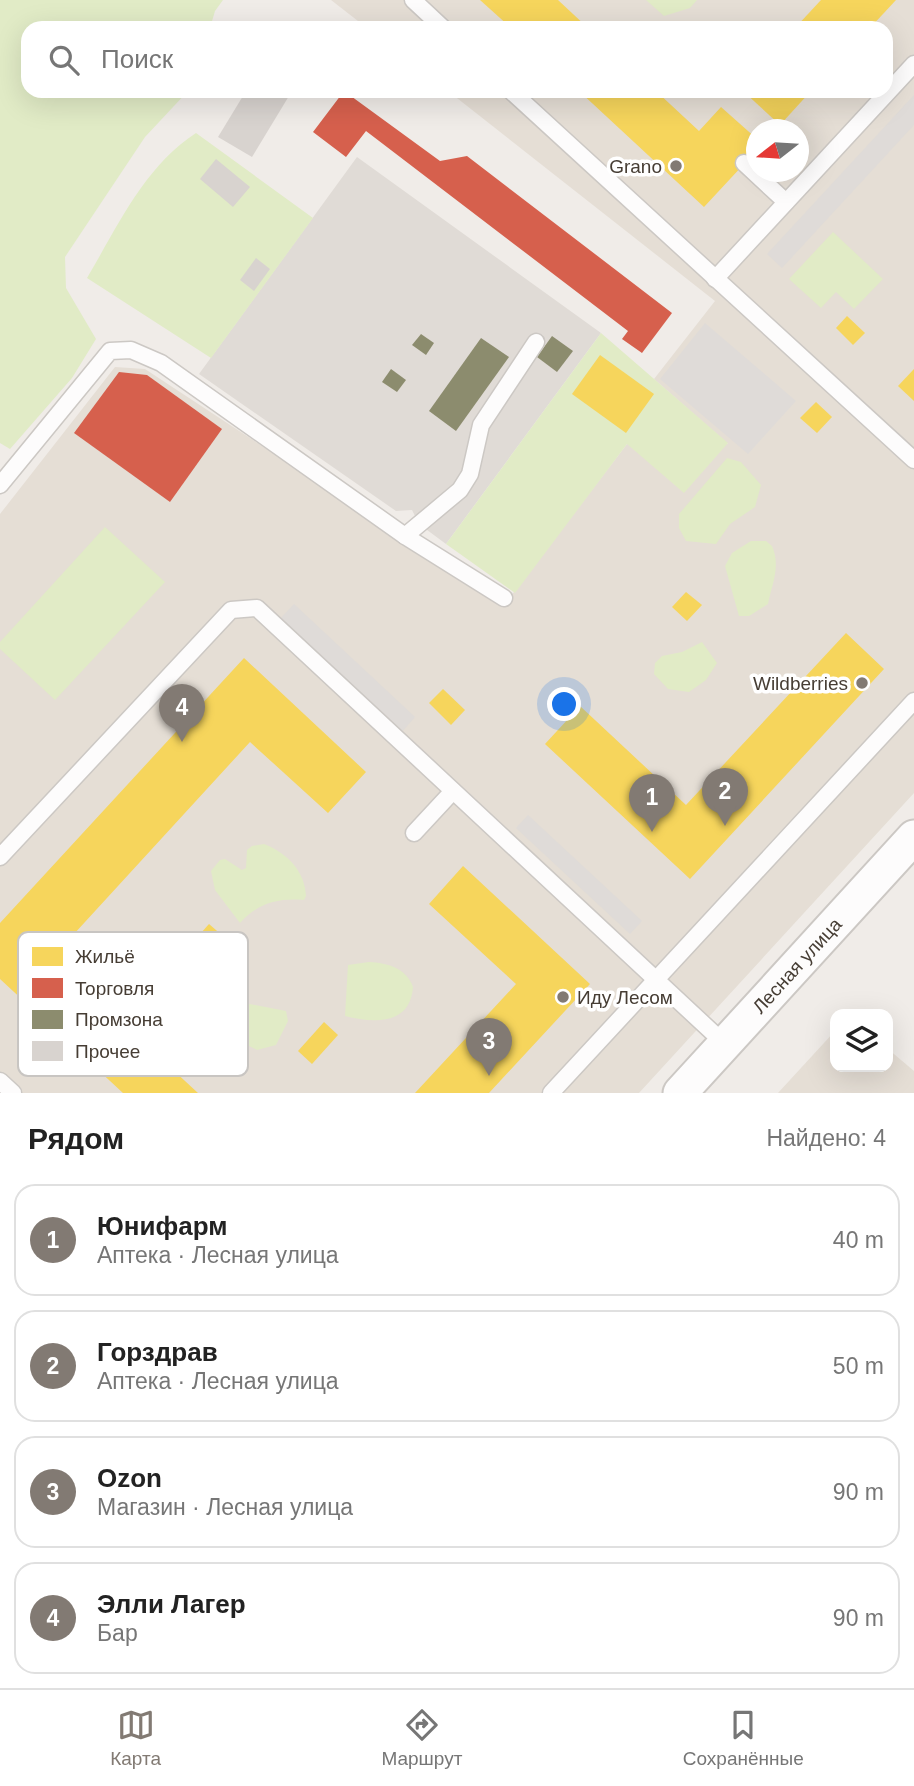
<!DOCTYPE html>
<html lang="ru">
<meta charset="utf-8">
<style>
body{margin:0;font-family:Helvetica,sans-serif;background:#f6f6f6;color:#222}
.controls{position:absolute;right:21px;bottom:21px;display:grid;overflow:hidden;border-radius:14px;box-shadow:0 7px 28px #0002}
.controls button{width:63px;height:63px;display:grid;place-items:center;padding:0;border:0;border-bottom:2px solid #e0e0e0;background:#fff;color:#222;font:35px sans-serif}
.compass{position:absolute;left:746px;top:119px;width:63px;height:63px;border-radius:50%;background:#fff;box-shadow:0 7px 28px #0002;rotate:253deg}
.you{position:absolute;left:565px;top:705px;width:24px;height:24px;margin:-18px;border:5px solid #fff;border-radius:50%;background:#1a73e8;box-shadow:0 0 0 10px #1a73e833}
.badge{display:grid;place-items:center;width:46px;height:46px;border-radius:50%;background:#827a73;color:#fff;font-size:23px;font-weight:700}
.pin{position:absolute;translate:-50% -58px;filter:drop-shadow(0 2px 4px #0008)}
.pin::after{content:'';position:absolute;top:37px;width:24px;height:21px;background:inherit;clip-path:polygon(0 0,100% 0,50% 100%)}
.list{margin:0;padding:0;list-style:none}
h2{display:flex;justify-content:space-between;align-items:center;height:91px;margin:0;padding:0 28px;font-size:30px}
h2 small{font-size:23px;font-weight:400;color:#767676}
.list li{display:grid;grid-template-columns:46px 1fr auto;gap:21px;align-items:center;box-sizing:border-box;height:112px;margin:0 14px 14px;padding:0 14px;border:2px solid #e0e0e0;border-radius:21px}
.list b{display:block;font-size:26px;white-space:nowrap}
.list p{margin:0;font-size:23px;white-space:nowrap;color:#767676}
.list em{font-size:23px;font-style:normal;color:#767676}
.icon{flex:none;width:38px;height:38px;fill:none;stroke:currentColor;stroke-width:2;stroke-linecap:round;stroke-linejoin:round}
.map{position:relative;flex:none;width:914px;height:1093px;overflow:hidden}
.search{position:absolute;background:#fff;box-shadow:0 7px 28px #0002;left:21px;right:21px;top:21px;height:77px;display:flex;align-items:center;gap:18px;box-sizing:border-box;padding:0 24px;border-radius:21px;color:#767676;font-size:26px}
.sheet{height:595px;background:#fff}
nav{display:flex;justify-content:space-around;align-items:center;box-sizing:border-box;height:98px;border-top:2px solid #e0e0e0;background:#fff;font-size:19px;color:#767676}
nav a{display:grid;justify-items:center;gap:4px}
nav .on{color:#827a73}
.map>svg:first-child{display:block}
.residential{fill:#e5ded5;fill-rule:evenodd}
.industrial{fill:#e0dbd6}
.green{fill:#e1ebc6}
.parking{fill:#dfdbd8}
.homes{fill:#f6d55c}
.shops{fill:#d6604d}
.industry{fill:#8c8c6e}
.building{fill:#d8d3cf}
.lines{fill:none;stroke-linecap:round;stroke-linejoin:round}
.service-casing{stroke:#ccc8c4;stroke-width:19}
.minor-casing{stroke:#ccc8c4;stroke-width:37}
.service{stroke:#fdfcfc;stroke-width:16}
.minor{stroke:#fdfcfc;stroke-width:33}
.poi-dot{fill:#827a73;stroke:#fff;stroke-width:2.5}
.labels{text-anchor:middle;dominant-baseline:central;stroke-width:7;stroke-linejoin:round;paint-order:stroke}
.poi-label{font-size:19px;fill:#463d34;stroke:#fff;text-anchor:end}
.street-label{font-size:19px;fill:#463d34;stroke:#fff}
.key{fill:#fff;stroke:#c8c5c2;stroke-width:2}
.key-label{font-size:19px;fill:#463d34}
</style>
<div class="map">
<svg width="914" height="1093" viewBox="0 0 914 1093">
<rect width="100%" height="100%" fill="#f0ece8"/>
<g class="residential">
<path d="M331,0H914V793L639,1093H0V514L115,367L145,369L504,605L627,444H728L654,379L715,301L448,91H886V28H367ZM757,130H799V172H757Z"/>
<polygon points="835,1031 835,1067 888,1067 888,1049 914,1071 914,1093 778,1093"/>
</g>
<polygon class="industrial" points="357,157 601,333 446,544 419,524 412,510 396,511 199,374"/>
<g class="green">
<polygon points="0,0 223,0 215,11 210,28 28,28 28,91 188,91 145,137 65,257 66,288 96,339 72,378 10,449 0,443"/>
<polygon points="646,0 697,0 690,8 664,16"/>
<path d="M196,133L313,218L211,358L87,278C118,226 144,167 196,133Z"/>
<polygon points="833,232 883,279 854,309 836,292 821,308 789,279"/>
<polygon points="601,333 728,443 684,493 627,444 515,593 446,544"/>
<polygon points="727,458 741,462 761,485 755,507 730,524 716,544 686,541 679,528 679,514"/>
<polygon points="105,527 165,582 55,700 0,649 0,642"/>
<path d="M751,541H766L772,546C781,566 772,584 768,604L749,616H739L725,566L732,553Z"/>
<polygon points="702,642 717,663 706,680 689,692 668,689 654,674 655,663 662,656 682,652"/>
<path d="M264,844C287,853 305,871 306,896L304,900C278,898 258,903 240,923L215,890L211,871L220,860L225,859L242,870L246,868L247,850L252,846Z"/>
<path d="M369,962C388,963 406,968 413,987C410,1026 373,1023 345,1016L348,965Z"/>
<polygon points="239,1002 286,1011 288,1021 276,1045 257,1050 243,1043 237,1023"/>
</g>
<g class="parking">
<polygon points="914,95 914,125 782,268 767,254"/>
<polygon points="705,323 796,401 748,454 660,379"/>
<polygon points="294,604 415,717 402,732 280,619"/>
<polygon points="528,815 642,921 630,934 516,828"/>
</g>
<g class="homes">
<polygon points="480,0 558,0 588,28 511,28"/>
<polygon points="821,0 896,0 870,28 795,28"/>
<polygon points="579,91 656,91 699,131 721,107 757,139 757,150 704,207"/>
<polygon points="743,91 811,91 780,125"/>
<polygon points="847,316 865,333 853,345 836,328"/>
<polygon points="600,355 654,394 626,433 572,394"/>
<polygon points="914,369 914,401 898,386"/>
<polygon points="816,402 832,417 817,433 800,418"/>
<polygon points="686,592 702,605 687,621 672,607"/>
<polygon points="846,633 884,669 690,879 545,744 580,706 686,805"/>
<polygon points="244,658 366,772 328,813 250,742 52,958 198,1093 123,1093 0,979 0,923"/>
<polygon points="443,689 465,710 451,725 429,703"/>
<polygon points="463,866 590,984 489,1093 415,1093 516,984 429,904"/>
<polygon points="209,924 224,937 198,966 184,952"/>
<polygon points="324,1022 338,1035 312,1064 298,1051"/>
</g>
<g class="shops">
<polygon points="344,91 440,161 467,156 672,313 642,353 622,339 628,331 366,131 346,157 313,132"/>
<polygon points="119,372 147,375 222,429 170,502 74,433"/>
</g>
<g class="industry">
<polygon points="421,334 434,343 426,355 412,345"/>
<polygon points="552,336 573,351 557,372 537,357"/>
<polygon points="481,338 509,357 456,431 429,411"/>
<polygon points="391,369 406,380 397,392 382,382"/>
</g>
<g class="building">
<polygon points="246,91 292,91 252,157 218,137"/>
<polygon points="216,159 250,187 233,207 200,179"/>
<polygon points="256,258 270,269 254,291 240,280"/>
</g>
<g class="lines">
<defs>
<g id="service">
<polyline points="413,0 443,28"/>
<polyline points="511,91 914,460"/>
<polyline points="744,163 786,202"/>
<polyline points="715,279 914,64"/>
<polyline points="0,485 110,351 131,350 161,363 405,536 504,598"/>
<polyline points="405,536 460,490 470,474 481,425 536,342"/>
<polyline points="414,833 453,791"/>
<polyline points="0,857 231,610 257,608 725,1044"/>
<polyline points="0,1081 13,1093"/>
<polyline points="551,1093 914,701"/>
</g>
<g id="minor">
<path id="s1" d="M680,1093L914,837"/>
</g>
</defs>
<use href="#service" class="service-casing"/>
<use href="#minor" class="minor-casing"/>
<use href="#service" class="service"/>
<use href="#minor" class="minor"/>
</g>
<g class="poi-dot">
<circle cx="676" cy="166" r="7"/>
<circle cx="862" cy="683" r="7"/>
<circle cx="563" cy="997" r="7"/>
</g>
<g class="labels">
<g class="poi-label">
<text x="662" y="166">Grano</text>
<text x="848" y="683">Wildberries</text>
<text x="577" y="997" text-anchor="start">Иду Лесом</text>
</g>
<g class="street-label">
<text stroke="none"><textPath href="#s1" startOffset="173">Лесная улица</textPath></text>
</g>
</g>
<rect x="18" y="932" width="230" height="144" rx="10" class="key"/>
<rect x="32" y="947" width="31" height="19" fill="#f6d55c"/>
<rect x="32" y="978" width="31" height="20" fill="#d6604d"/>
<rect x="32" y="1010" width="31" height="19" fill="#8c8c6e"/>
<rect x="32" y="1041" width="31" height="20" fill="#d8d3cf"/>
<g class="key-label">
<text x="75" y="963">Жильё</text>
<text x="75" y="995">Торговля</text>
<text x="75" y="1026">Промзона</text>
<text x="75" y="1058">Прочее</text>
</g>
</svg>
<div class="controls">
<button><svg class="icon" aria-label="layers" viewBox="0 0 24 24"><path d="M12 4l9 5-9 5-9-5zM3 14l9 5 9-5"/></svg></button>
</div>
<svg class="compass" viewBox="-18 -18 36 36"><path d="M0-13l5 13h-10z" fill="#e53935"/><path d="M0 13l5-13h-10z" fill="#767676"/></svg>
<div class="you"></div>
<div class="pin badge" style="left:652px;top:832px">1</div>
<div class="pin badge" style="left:725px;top:826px">2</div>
<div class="pin badge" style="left:489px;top:1076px">3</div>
<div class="pin badge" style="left:182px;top:742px">4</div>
<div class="search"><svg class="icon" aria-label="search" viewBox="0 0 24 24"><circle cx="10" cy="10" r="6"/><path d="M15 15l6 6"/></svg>Поиск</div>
</div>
<section class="sheet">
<h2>Рядом<small>Найдено: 4</small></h2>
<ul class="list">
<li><span class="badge">1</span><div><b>Юнифарм</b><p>Аптека · Лесная улица</p></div><em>40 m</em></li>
<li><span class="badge">2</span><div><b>Горздрав</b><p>Аптека · Лесная улица</p></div><em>50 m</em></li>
<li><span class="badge">3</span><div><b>Ozon</b><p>Магазин · Лесная улица</p></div><em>90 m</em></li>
<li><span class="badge">4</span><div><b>Элли Лагер</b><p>Бар</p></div><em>90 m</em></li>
</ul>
</section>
<nav>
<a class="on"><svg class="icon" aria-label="map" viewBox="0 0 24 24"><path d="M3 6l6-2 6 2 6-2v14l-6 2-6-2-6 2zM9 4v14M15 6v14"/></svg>Карта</a>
<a><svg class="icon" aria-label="directions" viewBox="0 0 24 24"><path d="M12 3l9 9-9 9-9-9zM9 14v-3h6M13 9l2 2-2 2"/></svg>Маршрут</a>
<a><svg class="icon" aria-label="saved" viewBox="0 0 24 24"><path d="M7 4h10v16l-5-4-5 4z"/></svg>Сохранённые</a>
</nav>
